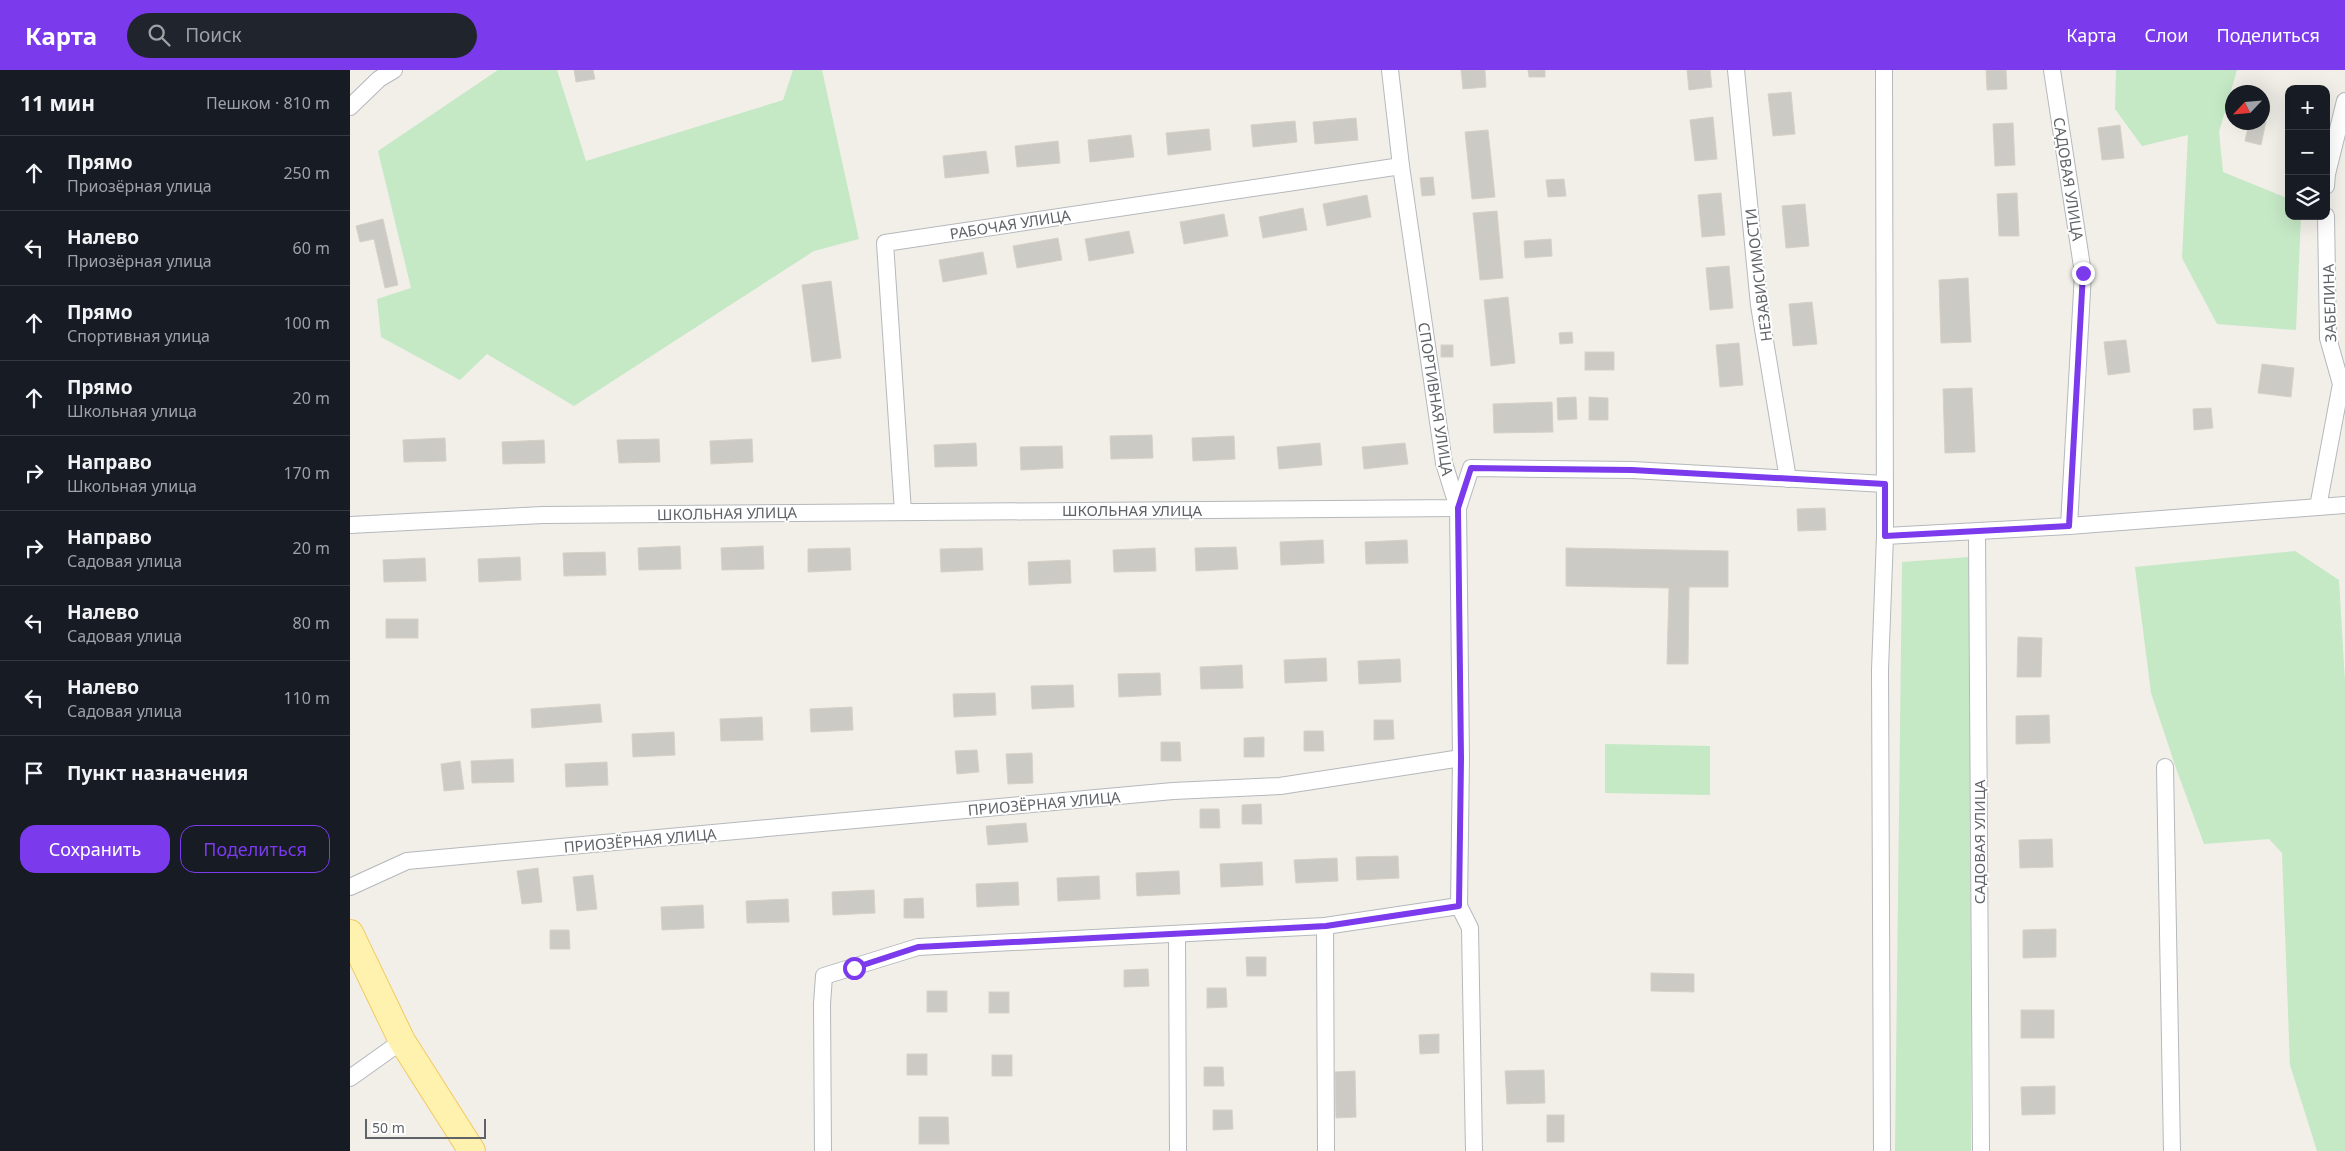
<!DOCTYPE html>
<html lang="ru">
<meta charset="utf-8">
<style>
body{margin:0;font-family:"Noto Sans",sans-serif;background:#20242c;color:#f1f3f6}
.controls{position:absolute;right:15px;top:15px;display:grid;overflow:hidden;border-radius:10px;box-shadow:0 5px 20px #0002}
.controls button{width:45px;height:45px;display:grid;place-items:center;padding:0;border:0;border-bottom:1px solid #363941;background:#171b24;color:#f1f3f6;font:25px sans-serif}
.compass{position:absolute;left:1875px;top:15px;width:45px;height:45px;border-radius:50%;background:#171b24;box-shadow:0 5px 20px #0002;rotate:244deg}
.scale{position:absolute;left:15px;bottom:12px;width:121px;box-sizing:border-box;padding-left:5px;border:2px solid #5f6368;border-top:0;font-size:14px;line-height:18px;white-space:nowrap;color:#5f6368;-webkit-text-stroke:4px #fff;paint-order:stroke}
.stop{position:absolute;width:15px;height:15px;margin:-11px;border:4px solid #7c3aed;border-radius:50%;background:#fff}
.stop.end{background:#7c3aed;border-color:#fff;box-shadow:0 1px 5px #0008}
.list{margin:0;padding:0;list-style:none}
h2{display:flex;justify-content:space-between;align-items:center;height:65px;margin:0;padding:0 20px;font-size:21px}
h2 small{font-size:16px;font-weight:400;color:#9ea1a6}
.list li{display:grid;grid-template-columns:32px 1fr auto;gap:15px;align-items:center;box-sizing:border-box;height:75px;padding:0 20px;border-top:1px solid #363941}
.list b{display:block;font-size:19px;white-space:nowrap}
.list p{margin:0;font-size:16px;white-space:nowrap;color:#9ea1a6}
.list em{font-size:16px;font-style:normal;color:#9ea1a6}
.actions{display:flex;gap:10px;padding:15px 20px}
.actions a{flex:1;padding:11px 0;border:1px solid #7c3aed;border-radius:15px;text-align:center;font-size:18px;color:#7c3aed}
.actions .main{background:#7c3aed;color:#fff}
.icon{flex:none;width:28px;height:28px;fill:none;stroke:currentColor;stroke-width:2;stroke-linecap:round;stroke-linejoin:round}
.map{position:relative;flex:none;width:1995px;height:1081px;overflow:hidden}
header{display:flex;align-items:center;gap:30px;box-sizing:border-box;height:70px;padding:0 25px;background:#7c3aed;color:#fff}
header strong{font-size:24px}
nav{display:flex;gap:28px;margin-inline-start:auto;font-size:18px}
.search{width:350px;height:45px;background:#20242c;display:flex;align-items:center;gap:12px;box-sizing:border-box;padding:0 18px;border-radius:28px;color:#9ea1a6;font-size:19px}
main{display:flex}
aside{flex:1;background:#171b24}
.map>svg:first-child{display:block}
.green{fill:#c5e8c5}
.building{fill:#cccac5;stroke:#d6d1c6}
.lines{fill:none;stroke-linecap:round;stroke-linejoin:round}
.street-casing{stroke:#b5b8bc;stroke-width:18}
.primary-casing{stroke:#f2c960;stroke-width:28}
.street{stroke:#fff;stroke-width:16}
.primary{stroke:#fff2af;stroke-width:26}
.route{stroke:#7c3aed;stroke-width:6}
.labels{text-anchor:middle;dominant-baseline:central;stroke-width:4;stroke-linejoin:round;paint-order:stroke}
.street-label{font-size:15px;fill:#5f6368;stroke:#fff}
</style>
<header>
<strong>Карта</strong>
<div class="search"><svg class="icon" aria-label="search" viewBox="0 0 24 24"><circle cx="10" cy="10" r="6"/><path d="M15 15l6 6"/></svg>Поиск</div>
<nav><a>Карта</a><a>Слои</a><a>Поделиться</a></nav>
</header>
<main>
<aside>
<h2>11 мин<small>Пешком · 810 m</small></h2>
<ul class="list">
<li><svg class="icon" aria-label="ahead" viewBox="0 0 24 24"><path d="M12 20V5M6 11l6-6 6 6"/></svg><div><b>Прямо</b><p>Приозёрная улица</p></div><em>250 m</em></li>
<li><svg class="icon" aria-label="left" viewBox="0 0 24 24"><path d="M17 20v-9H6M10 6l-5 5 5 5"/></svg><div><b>Налево</b><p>Приозёрная улица</p></div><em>60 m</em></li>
<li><svg class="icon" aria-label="ahead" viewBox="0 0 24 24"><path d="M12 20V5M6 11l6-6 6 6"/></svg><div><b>Прямо</b><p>Спортивная улица</p></div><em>100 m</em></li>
<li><svg class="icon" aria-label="ahead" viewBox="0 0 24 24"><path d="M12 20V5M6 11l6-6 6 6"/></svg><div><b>Прямо</b><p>Школьная улица</p></div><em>20 m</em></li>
<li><svg class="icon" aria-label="right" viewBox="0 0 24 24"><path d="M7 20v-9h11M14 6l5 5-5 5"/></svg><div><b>Направо</b><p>Школьная улица</p></div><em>170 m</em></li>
<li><svg class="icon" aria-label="right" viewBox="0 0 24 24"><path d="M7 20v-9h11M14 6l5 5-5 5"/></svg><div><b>Направо</b><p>Садовая улица</p></div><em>20 m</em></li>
<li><svg class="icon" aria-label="left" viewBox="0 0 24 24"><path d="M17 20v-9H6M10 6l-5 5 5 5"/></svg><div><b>Налево</b><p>Садовая улица</p></div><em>80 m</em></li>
<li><svg class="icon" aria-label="left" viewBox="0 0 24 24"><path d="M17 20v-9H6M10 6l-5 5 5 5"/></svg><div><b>Налево</b><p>Садовая улица</p></div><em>110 m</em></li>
<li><svg class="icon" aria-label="arrive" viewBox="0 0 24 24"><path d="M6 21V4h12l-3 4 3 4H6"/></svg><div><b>Пункт назначения</b></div></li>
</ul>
<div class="actions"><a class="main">Сохранить</a><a>Поделиться</a></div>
</aside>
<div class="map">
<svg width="1995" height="1081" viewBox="0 0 1995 1081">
<rect width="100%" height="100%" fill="#f1efe8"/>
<g class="green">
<polygon points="148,0 207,0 236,91 433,30 443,0 472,0 509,169 464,181 224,336 137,284 110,310 31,267 27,229 61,218 28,81"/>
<polygon points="1766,0 1887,0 1869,62 1873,102 1939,129 1939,146 1951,146 1946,260 1867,254 1832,188 1838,65 1792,76 1765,39"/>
<polygon points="1945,481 1989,510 1995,612 1995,1081 1967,1081 1940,995 1932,783 1919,769 1854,774 1827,701 1801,623 1785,497"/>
<polygon points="1620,487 1621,1081 1545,1081 1552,492"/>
<polygon points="1255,674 1360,676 1360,725 1255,723"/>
</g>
<g class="building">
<polygon points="224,0 243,0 245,9 226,12"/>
<polygon points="1111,0 1135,0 1136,17 1113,19"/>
<polygon points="1178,0 1195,0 1195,7 1179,7"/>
<polygon points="1337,0 1360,0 1362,17 1339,20"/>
<polygon points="1636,0 1656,0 1657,19 1637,20"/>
<polygon points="1441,22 1445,64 1423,66 1418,24"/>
<polygon points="1363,47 1367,89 1345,91 1340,50"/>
<polygon points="1006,48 1008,70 965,74 963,52"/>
<polygon points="1912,50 1916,51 1911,75 1895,71 1899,52 1912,52"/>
<polygon points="945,51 947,72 903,77 901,55"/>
<polygon points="1663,53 1665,95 1645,96 1643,54"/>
<polygon points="1770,55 1774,88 1752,90 1748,58"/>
<polygon points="859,59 861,80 818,85 816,63"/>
<polygon points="1138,60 1145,127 1122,129 1115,62"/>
<polygon points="781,65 784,87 740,92 738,70"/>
<polygon points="708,71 710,93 667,97 665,76"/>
<polygon points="636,81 639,103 595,108 593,86"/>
<polygon points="1083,107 1085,125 1072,126 1070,108"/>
<polygon points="1214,109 1216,126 1198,127 1196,110"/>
<polygon points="1371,123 1375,165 1352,167 1348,125"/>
<polygon points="1667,123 1669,166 1649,166 1647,124"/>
<polygon points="1017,125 1021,147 977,156 973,134"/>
<polygon points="1455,134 1459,176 1436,178 1432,136"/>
<polygon points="953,138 957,160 913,168 909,147"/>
<polygon points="1147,141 1153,208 1130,210 1123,143"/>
<polygon points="874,144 878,166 834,174 830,152"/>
<polygon points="33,149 48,215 35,218 24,169 10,172 6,156"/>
<polygon points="779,161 784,183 739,191 735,169"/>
<polygon points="708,168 712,190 667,198 663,176"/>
<polygon points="1201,169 1202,186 1175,188 1174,171"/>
<polygon points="633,182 637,204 593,212 589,190"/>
<polygon points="1379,196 1383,238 1360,240 1356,198"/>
<polygon points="1618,208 1621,272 1591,273 1589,210"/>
<polygon points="481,211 491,288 462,292 452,215"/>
<polygon points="1158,227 1165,293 1141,296 1134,230"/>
<polygon points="1462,232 1467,274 1443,276 1439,234"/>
<polygon points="1222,262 1223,273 1210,274 1209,263"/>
<polygon points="1776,270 1780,302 1758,305 1754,272"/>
<polygon points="1389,273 1393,315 1370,317 1366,275"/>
<rect x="1091" y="275" width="12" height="12"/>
<rect x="1235" y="282" width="29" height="18"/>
<polygon points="1912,294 1944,298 1941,327 1908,323"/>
<polygon points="1622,318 1625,382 1595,383 1593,319"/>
<polygon points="1226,327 1227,349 1208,350 1207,328"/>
<polygon points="1239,327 1258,328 1258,350 1239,350"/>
<polygon points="1202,332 1203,362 1144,363 1143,334"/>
<polygon points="1861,338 1863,358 1844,360 1843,339"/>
<polygon points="802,365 803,388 761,389 760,366"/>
<polygon points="884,366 885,389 843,391 842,368"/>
<polygon points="95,368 96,391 54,392 53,370"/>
<polygon points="309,369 310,392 269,393 267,370"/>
<polygon points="402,369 403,392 361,394 360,371"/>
<polygon points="194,370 195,393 153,394 152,372"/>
<polygon points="626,373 627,396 585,397 584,375"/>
<polygon points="970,373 972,395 929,399 927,377"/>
<polygon points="1055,373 1058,394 1014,399 1012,377"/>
<polygon points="712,376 713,398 671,400 670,377"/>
<polygon points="1475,438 1476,460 1448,461 1447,439"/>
<polygon points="973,470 974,493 931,495 930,472"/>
<polygon points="1057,470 1058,493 1016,494 1015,472"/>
<polygon points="330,476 331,499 289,500 288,478"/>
<polygon points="413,476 414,499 372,500 371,478"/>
<polygon points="886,477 888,499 846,501 845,478"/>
<polygon points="500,478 501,500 458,502 458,479"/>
<polygon points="632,478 633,500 591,502 590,479"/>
<polygon points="805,478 806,501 764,502 763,480"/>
<polygon points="1216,478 1378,481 1378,517 1339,517 1338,594 1317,594 1319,518 1216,516"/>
<polygon points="255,482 256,505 214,506 213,483"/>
<polygon points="170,487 171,510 129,512 128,489"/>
<polygon points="75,488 76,511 34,512 33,490"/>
<polygon points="720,490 721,513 679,515 678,492"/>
<rect x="36" y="549" width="32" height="19"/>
<polygon points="1668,567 1692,568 1691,607 1667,607"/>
<polygon points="976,588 977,611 935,613 934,590"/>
<polygon points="1050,589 1051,612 1009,614 1008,591"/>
<polygon points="892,595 893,618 851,619 850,597"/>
<polygon points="810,603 811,625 769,627 768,604"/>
<polygon points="723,615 724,637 682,639 681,616"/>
<polygon points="645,623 646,645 604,647 603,624"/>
<polygon points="250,634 252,652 182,658 181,639"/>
<polygon points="502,637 503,660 461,662 460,639"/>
<polygon points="1699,645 1700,673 1666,674 1666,646"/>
<polygon points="412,647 413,670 371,671 370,649"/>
<polygon points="1024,650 1043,650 1044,669 1024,670"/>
<polygon points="954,661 973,661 974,681 954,681"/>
<polygon points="324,662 325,685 283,687 282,664"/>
<polygon points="914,667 914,687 894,687 894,668"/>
<polygon points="811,672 830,672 831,691 811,691"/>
<polygon points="627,680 629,702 607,704 605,681"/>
<polygon points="682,683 683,713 658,714 656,684"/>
<polygon points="163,689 164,712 122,713 121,691"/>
<polygon points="110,691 114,719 94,721 91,694"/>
<polygon points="257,692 258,715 216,717 215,694"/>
<polygon points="911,734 912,754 892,754 892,735"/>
<polygon points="850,739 869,739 870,758 850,758"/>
<polygon points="676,753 678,772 638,775 636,756"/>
<polygon points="1702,769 1703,797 1670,798 1669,770"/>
<polygon points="1048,786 1049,808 1007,810 1006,787"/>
<polygon points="987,788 988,811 946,813 944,790"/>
<polygon points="912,792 913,815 871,817 870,794"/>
<polygon points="188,798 192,832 172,834 167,801"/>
<polygon points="829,801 830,824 787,826 786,803"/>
<polygon points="243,805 247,839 227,841 223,807"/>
<polygon points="749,806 750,829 708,831 707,808"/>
<polygon points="668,812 669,835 627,837 626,814"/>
<polygon points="524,820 525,843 483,845 482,822"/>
<polygon points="573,828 574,848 554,848 554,829"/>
<polygon points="438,829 439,852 397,853 396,831"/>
<polygon points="353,835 354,858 312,860 311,837"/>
<polygon points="1706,859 1706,887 1673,888 1673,860"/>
<polygon points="200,860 219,860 220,879 200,879"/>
<polygon points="896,887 916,887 916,906 897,906"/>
<polygon points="798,899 799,916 774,917 774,900"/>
<polygon points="1301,903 1344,904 1344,922 1301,921"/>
<polygon points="857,918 876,918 877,937 857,938"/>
<rect x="577" y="921" width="20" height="21"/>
<rect x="639" y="922" width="20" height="21"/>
<rect x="1671" y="940" width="33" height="28"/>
<polygon points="1089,964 1089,983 1070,984 1069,965"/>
<rect x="557" y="984" width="20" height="21"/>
<rect x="642" y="985" width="20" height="21"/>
<polygon points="854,997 873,997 874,1016 854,1016"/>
<polygon points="1194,1000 1195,1033 1157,1034 1155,1001"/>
<polygon points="1005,1001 1006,1047 986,1048 985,1002"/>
<polygon points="1705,1016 1705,1044 1672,1045 1671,1017"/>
<polygon points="863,1040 882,1040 883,1059 863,1060"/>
<rect x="1197" y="1045" width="17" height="27"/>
<polygon points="569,1047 598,1047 599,1074 569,1074"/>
</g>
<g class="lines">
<defs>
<g id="street">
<polyline points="1386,0 1409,235 1438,409"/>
<polyline points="0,37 29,9 44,0"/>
<polyline points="1976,116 1977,104 1995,31"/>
<polyline points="1968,437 1991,314 1978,268 1976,146"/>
<polyline points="553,442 535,173 1051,96"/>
<polyline points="0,455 193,445 1108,438 1121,398 1282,400 1535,414"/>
<polyline points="1719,456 1995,435"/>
<polyline points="1627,463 1631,1081"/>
<polyline points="1535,466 1719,456 1733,203 1702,0"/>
<polyline points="1815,697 1822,1081"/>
<polyline points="0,817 57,791 823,721 930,716 1111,688"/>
<polyline points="1109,836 1120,858 1124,1081"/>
<polyline points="975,856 976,1081"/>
<polyline points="827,864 828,1081"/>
<polyline points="0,1008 52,971"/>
<polyline points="473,1081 472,934 474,906 568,877 975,856 1109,836 1111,688 1108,438 1094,393 1051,96 1040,0"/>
<polyline points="1532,1081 1530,600 1535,466 1534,0"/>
</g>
<polyline id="primary" points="0,863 52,971 122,1081"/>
</defs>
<use href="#street" class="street-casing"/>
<use href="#primary" class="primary-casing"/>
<use href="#street" class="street"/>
<use href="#primary" class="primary"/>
</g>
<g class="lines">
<polyline class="route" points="504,898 568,877 976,856 1109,836 1111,688 1108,438 1121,398 1282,400 1535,414 1535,466 1719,456 1733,203"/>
</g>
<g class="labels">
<g class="street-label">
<text transform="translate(1719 109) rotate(81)">САДОВАЯ УЛИЦА</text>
<text transform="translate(660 154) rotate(-9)">РАБОЧАЯ УЛИЦА</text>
<text transform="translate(1408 205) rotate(-97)">НЕЗАВИСИМОСТИ</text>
<text transform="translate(1979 233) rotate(-92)">ЗАБЕЛИНА</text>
<text transform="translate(1086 329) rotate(81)">СПОРТИВНАЯ УЛИЦА</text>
<text x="782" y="440">ШКОЛЬНАЯ УЛИЦА</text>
<text transform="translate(377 443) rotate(-1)">ШКОЛЬНАЯ УЛИЦА</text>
<text transform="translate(694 733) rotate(-5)">ПРИОЗЁРНАЯ УЛИЦА</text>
<text transform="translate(290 770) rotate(-5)">ПРИОЗЁРНАЯ УЛИЦА</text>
<text transform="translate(1629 772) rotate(-90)">САДОВАЯ УЛИЦА</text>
</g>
</g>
</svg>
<div class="controls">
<button>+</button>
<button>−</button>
<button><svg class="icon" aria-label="layers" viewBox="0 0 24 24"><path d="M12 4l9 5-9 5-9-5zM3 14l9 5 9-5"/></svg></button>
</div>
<svg class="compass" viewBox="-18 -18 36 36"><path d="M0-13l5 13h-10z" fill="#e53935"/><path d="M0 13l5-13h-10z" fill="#9ea1a6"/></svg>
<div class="scale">50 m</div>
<div class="stop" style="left:504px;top:898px"></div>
<div class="stop end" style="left:1733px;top:203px"></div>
</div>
</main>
